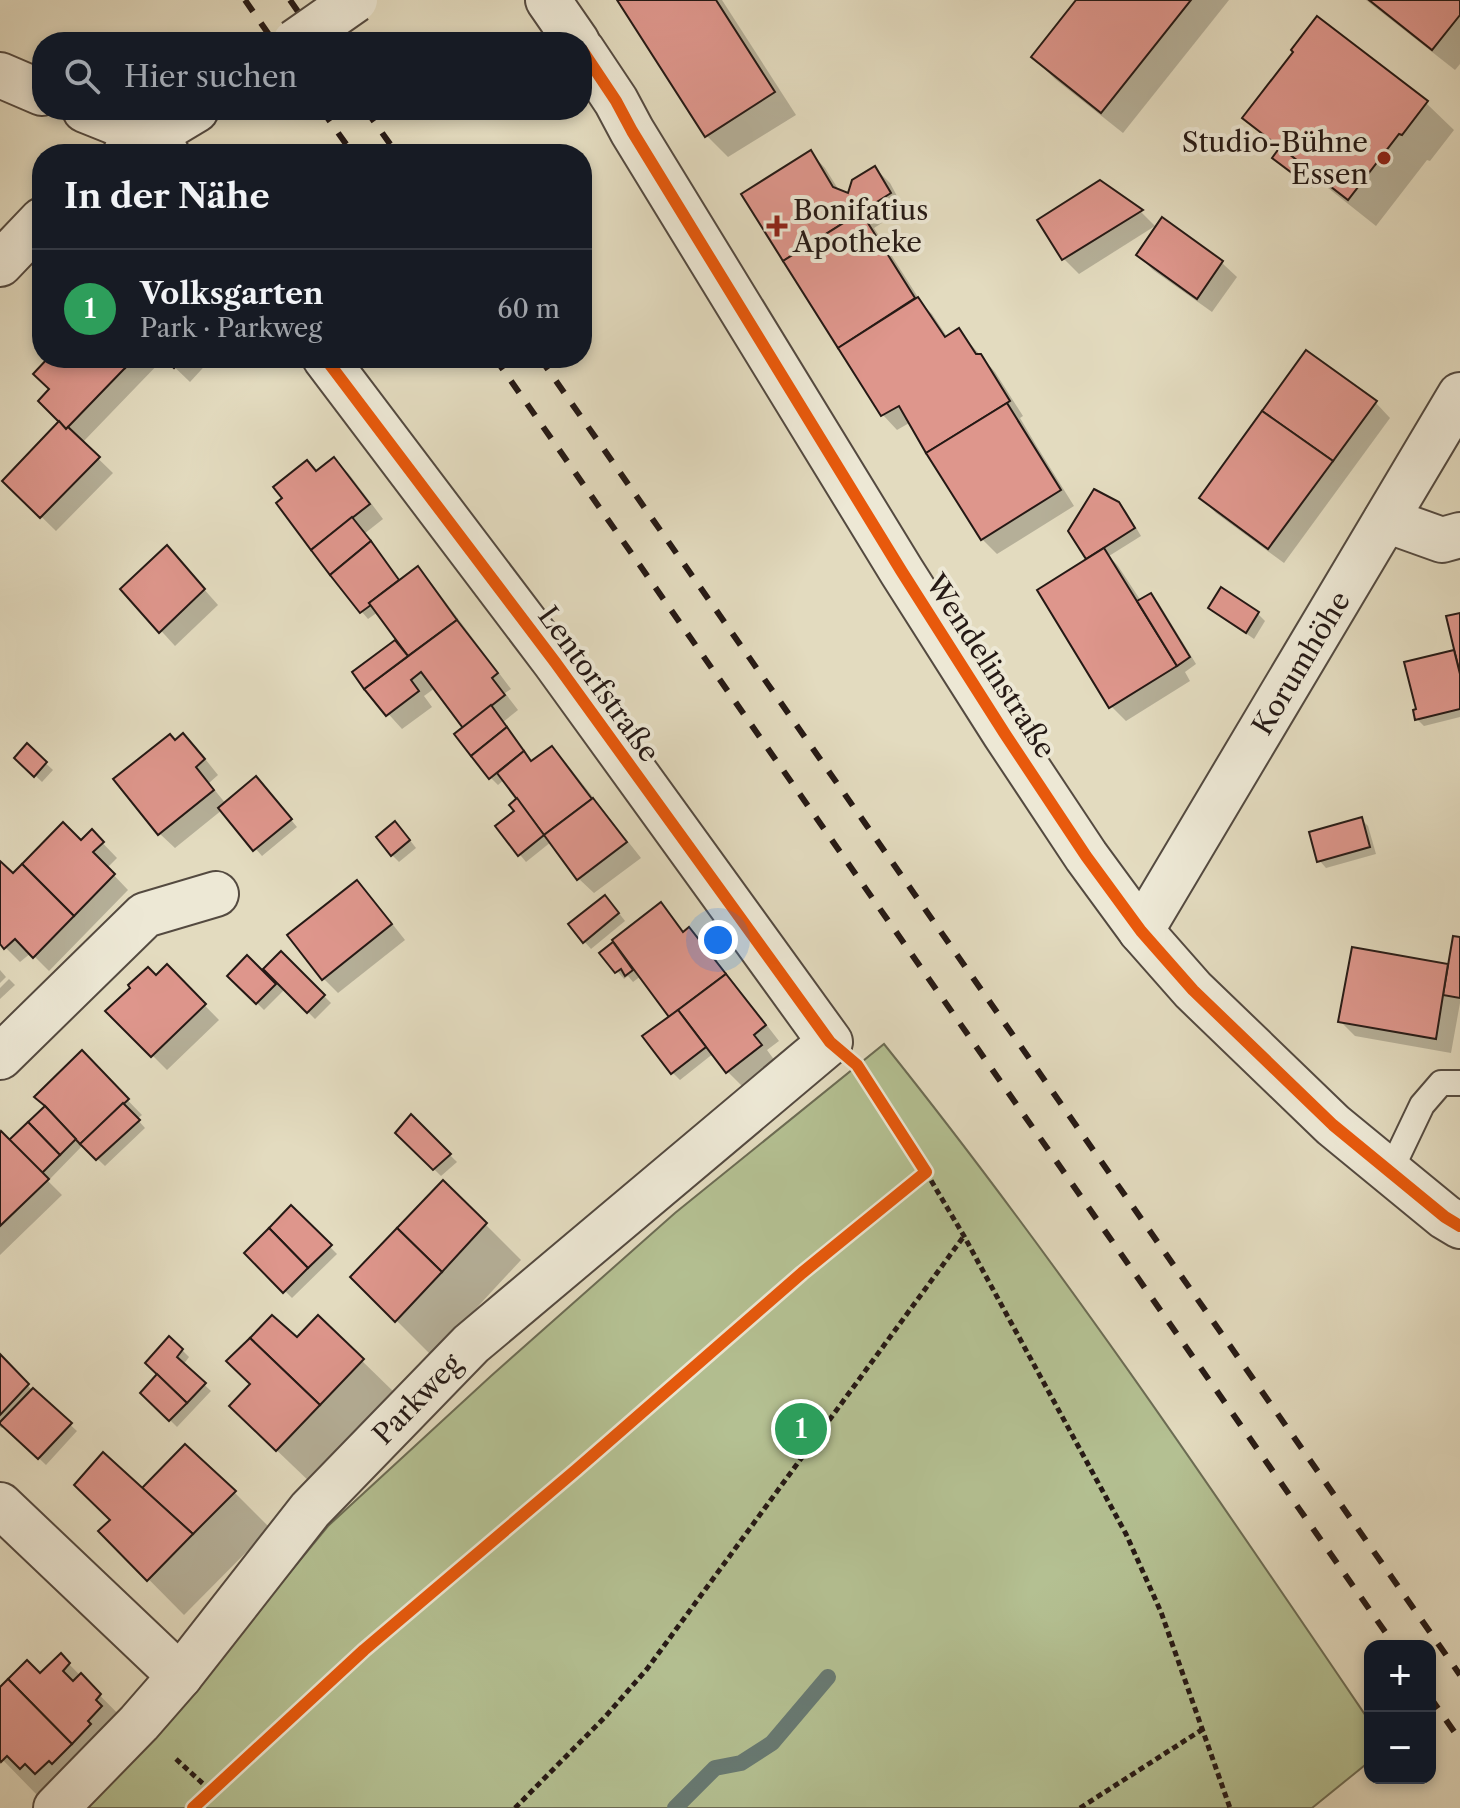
<!DOCTYPE html>
<html lang="de">
<meta charset="utf-8">
<style>
body{margin:0;font-family:"Libre Caslon Text",serif;background:#242831;color:#f1f3f6}
.controls{position:absolute;right:24px;bottom:24px;display:grid;overflow:hidden;border-radius:16px;box-shadow:0 4px 12px #0003}
.controls button{width:72px;height:72px;display:grid;place-items:center;padding:0;border:0;border-bottom:2px solid #363941;background:#171b24;color:#f1f3f6;font:40px sans-serif}
.you{position:absolute;left:718px;top:940px;width:28px;height:28px;margin:-20px;border:6px solid #fff;border-radius:50%;background:#1a73e8;box-shadow:0 0 0 12px #1a73e833}
.badge{display:grid;place-items:center;width:52px;height:52px;border-radius:50%;background:#c59692;color:#fff;font-size:26px;font-weight:700}
.pin{position:absolute;translate:-50% -50%;border:4px solid #fff;box-shadow:0 2px 8px #0006}
.list{margin:0;padding:0;list-style:none}
h2{display:flex;justify-content:space-between;align-items:center;height:104px;margin:0;padding:0 32px;font-size:34px}
h2 small{font-size:26px;font-weight:400;color:#9ea1a6}
.list li{display:grid;grid-template-columns:52px 1fr auto;gap:24px;align-items:center;box-sizing:border-box;height:120px;padding:0 32px;border-top:2px solid #363941}
.list b{display:block;font-size:30px;white-space:nowrap}
.list p{margin:0;font-size:26px;white-space:nowrap;color:#9ea1a6}
.list em{font-size:26px;font-style:normal;color:#9ea1a6}
.icon{flex:none;width:44px;height:44px;fill:none;stroke:currentColor;stroke-width:2;stroke-linecap:round;stroke-linejoin:round}
.map{position:relative;flex:none;width:1460px;height:1808px;overflow:hidden}
.search{position:absolute;background:#171b24;box-shadow:0 4px 12px #0003;left:32px;top:32px;width:560px;height:88px;display:flex;align-items:center;gap:20px;box-sizing:border-box;padding:0 28px;border-radius:32px;color:#9ea1a6;font-size:30px}
.panel{position:absolute;background:#171b24;box-shadow:0 4px 12px #0003;left:32px;top:144px;width:560px;height:224px;border-radius:32px}
.map>svg:first-child{display:block}
.green{fill:#b4c092;stroke:#6c6c54;stroke-width:2}
.shadow{fill:#0003}
.lines{fill:none;stroke-linecap:round;stroke-linejoin:round}
.stream{stroke:#687a73;stroke-width:16}
.building{fill:#de968c;stroke:#251915;stroke-width:2}
.service-casing{stroke:#544a40;stroke-width:28}
.minor-casing{stroke:#544a40;stroke-width:48}
.path{stroke:#251915;stroke-width:5;stroke-dasharray:6 4;stroke-linecap:butt}
.service{stroke:#ede8d5;stroke-width:24}
.minor{stroke:#ede8d5;stroke-width:44}
.rail{stroke:#251915;stroke-width:6;stroke-dasharray:14 14;stroke-linecap:butt}
.minor-bridge-casing{stroke:#544a40;stroke-width:48;stroke-linecap:butt}
.minor-bridge{stroke:#ede8d5;stroke-width:44}
.cycleway-casing{stroke:#ede8d5;stroke-width:17}
.cycleway{stroke:#e8590c;stroke-width:12}
.poi-dot{fill:#8f2418;stroke:#ede8d5;stroke-width:3}
.labels{text-anchor:middle;dominant-baseline:central;stroke-width:8;stroke-linejoin:round;paint-order:stroke}
.poi-label{font-size:28px;fill:#251915;stroke:#ede8d5;text-anchor:end}
.street-label{font-size:28px;fill:#251915;stroke:#ede8d5}
</style>
<div class="map">
<svg width="1460" height="1808" viewBox="0 0 1460 1808">
<rect width="100%" height="100%" fill="#e3dbbf"/>
<filter id="stains"><feTurbulence type="fractalNoise" baseFrequency=".0025" numOctaves="4"/><feColorMatrix values="0 0 0 0 .2 0 0 0 0 .09 0 0 0 0 .02 0 0 0 .5 -.17"/></filter>
<radialGradient id="worn" r=".72"><stop offset=".6" stop-color="#630" stop-opacity="0"/><stop offset="1" stop-color="#630" stop-opacity=".3"/></radialGradient>
<path class="green" d="M884,1044C1058,1261 1214,1492 1370,1722V1761L1312,1808H80L190,1694L328,1526L491,1376L675,1213Z"/>
<g class="shadow">
<polygon points="620,0 722,0 796,115 728,157 707,136"/>
<polygon points="1078,0 1229,0 1123,133 1055,79 1033,57"/>
<polygon points="1366,0 1460,0 1460,64 1455,70"/>
<polygon points="1426,103 1454,130 1430,161 1427,160 1376,226 1318,180 1312,188 1282,164 1280,151 1245,118"/>
<polygon points="811,153 825,168 840,192 849,196 875,168 890,183 904,209 874,228 923,305 932,314 948,338 959,331 995,372 1023,416 1020,418 1036,445 1074,506 997,554 982,539 911,422 897,430 883,415 744,195"/>
<polygon points="1100,182 1141,212 1155,226 1079,274 1064,259 1039,221"/>
<polygon points="1163,220 1222,263 1237,277 1212,312 1153,270 1138,255"/>
<polygon points="1307,353 1376,403 1390,418 1284,563 1216,513 1201,498"/>
<polygon points="51,358 164,358 82,443 113,473 56,531 5,481 61,421 51,389"/>
<polygon points="165,358 212,358 190,382"/>
<polygon points="334,459 349,474 383,519 364,534 400,582 417,569 432,584 511,689 505,693 518,710 503,722 531,760 533,762 551,749 566,763 641,858 594,893 579,879 551,842 526,862 497,827 517,812 519,799 505,779 498,785 491,778 457,735 466,728 435,688 424,696 432,707 402,729 365,688 407,651 378,612 368,619 362,612 312,548 317,473"/>
<polygon points="1118,503 1126,511 1141,536 1109,556 1118,566 1141,601 1151,595 1158,602 1196,664 1185,672 1190,681 1126,721 1111,706 1089,560 1070,531"/>
<polygon points="181,563 218,605 175,646 123,589"/>
<polygon points="1218,614 1258,614 1265,621 1254,639"/>
<polygon points="1460,615 1460,717 1424,726 1417,719 1453,652 1458,656"/>
<polygon points="183,735 198,750 218,775 209,783 226,804 263,786 297,827 262,856 222,810 175,848 160,834 116,779 175,742"/>
<polygon points="27,746 53,770 42,782 17,758"/>
<polygon points="1361,819 1368,826 1376,854 1326,868 1319,860"/>
<polygon points="402,830 416,848 399,862 392,855"/>
<polygon points="92,832 117,858 107,868 128,890 49,971 31,953 20,962 0,942 0,864 13,876 81,843"/>
<polygon points="356,882 371,897 405,940 338,993 324,979"/>
<polygon points="612,904 625,921 591,949 570,925"/>
<polygon points="661,905 685,933 689,929 704,944 779,1041 767,1050 775,1061 742,1086 728,1072 714,1053 680,1080 673,1073 672,1017 641,976 633,982 628,976 624,979 602,953 613,945 621,953"/>
<polygon points="1460,939 1460,1003 1451,1053 1355,1036 1340,1021 1353,949 1450,966"/>
<polygon points="281,953 331,1003 315,1019 285,989 264,1010 230,976 263,972"/>
<polygon points="167,967 219,1020 167,1070 108,1011 157,978"/>
<polygon points="0,970 6,977 0,983"/>
<polygon points="9,979 15,985 0,999 0,988"/>
<polygon points="82,1053 142,1115 137,1119 145,1128 105,1166 83,1145 48,1181 62,1195 0,1255 0,1135 10,1142 47,1106"/>
<polygon points="411,1117 457,1162 441,1176 397,1133"/>
<polygon points="443,1182 521,1260 432,1356 353,1277"/>
<polygon points="291,1208 337,1254 292,1298 247,1253"/>
<polygon points="318,1318 398,1396 313,1485 267,1441 297,1340"/>
<polygon points="170,1338 189,1357 183,1365 211,1391 177,1427 143,1393 160,1375"/>
<polygon points="0,1357 33,1391 77,1431 46,1465 4,1425 2,1428 0,1427"/>
<polygon points="142,1491 234,1492 270,1528 184,1615 101,1531"/>
<polygon points="61,1656 135,1731 38,1796 0,1757 0,1690 40,1676"/>
</g>
<g class="lines">
<polyline class="stream" points="675,1808 715,1768 741,1763 772,1743 828,1677"/>
</g>
<g class="building">
<polygon points="617,0 716,0 775,92 705,137"/>
<polygon points="1076,0 1191,0 1101,113 1031,57"/>
<polygon points="1369,0 1460,0 1460,15 1432,50"/>
<polygon points="1317,16 1428,101 1402,135 1399,134 1348,200 1242,118 1293,52 1291,50"/>
<polygon points="1280,147 1312,172 1304,182 1272,158"/>
<polygon points="811,150 833,187 848,193 852,180 875,166 891,193 783,261 741,194"/>
<polygon points="1100,180 1143,210 1062,260 1037,220"/>
<polygon points="861,212 915,298 838,348 783,261"/>
<polygon points="1162,217 1223,261 1197,299 1136,255"/>
<polygon points="918,297 945,337 959,328 976,354 981,354 1010,401 926,453 899,406 881,416 838,348"/>
<polygon points="1306,350 1377,401 1333,461 1262,411"/>
<polygon points="48,358 114,358 125,368 66,429 38,401 49,389 33,374"/>
<polygon points="114,358 135,358 125,368"/>
<polygon points="163,358 183,358 174,368"/>
<polygon points="1007,403 1061,490 981,540 926,453"/>
<polygon points="1262,411 1333,461 1268,549 1199,498"/>
<polygon points="59,421 66,429 68,427 100,457 40,518 2,481"/>
<polygon points="334,457 370,504 311,550 276,503 282,498 273,487 307,460 316,471"/>
<polygon points="1094,489 1119,502 1135,528 1086,559 1068,531"/>
<polygon points="352,517 371,541 330,575 311,550"/>
<polygon points="371,541 399,580 369,603 371,605 360,613 330,575"/>
<polygon points="167,545 205,589 159,633 120,589"/>
<polygon points="1104,548 1177,666 1109,708 1037,590"/>
<polygon points="418,566 457,620 408,656 369,603"/>
<polygon points="1221,587 1259,612 1246,633 1208,608"/>
<polygon points="1151,593 1190,657 1177,666 1137,601"/>
<polygon points="1460,613 1460,674 1446,616"/>
<polygon points="457,620 498,673 492,678 505,695 463,728 421,672 411,680 419,691 386,716 364,689"/>
<polygon points="395,640 408,656 364,689 352,672"/>
<polygon points="1454,650 1460,674 1460,709 1415,720 1413,710 1416,709 1404,662"/>
<polygon points="491,705 507,727 471,756 454,734"/>
<polygon points="507,727 524,751 489,779 471,756"/>
<polygon points="183,733 205,759 196,767 214,790 158,835 113,779 170,734 175,740"/>
<polygon points="27,743 47,762 34,777 14,758"/>
<polygon points="552,746 592,799 544,835 497,773 524,751 531,761"/>
<polygon points="256,776 292,819 253,851 218,808"/>
<polygon points="517,798 544,835 518,856 495,826 514,811 509,805"/>
<polygon points="593,798 627,842 577,880 544,835"/>
<polygon points="1362,817 1370,847 1317,862 1309,832"/>
<polygon points="395,821 410,840 391,856 376,837"/>
<polygon points="63,822 81,840 92,829 104,842 93,852 115,874 74,916 22,864"/>
<polygon points="0,861 13,873 22,864 74,916 33,958 15,939 4,949 0,944"/>
<polygon points="357,880 392,924 322,980 287,935"/>
<polygon points="605,895 619,913 583,943 568,924"/>
<polygon points="661,902 683,932 689,927 726,974 669,1017 612,940"/>
<polygon points="1453,936 1460,937 1460,998 1443,995"/>
<polygon points="613,942 633,970 625,976 621,969 615,973 599,953"/>
<polygon points="1352,947 1448,964 1436,1039 1338,1022"/>
<polygon points="281,951 325,995 307,1013 263,969"/>
<polygon points="247,955 276,984 256,1004 227,976"/>
<polygon points="167,964 206,1004 151,1057 105,1011 130,988 128,985 148,967 156,975"/>
<polygon points="726,974 766,1025 754,1035 762,1045 726,1073 678,1010"/>
<polygon points="678,1010 706,1047 671,1074 642,1036"/>
<polygon points="82,1050 129,1099 80,1144 45,1106 34,1097"/>
<polygon points="123,1103 140,1120 96,1160 80,1144"/>
<polygon points="45,1106 76,1139 60,1155 28,1122"/>
<polygon points="411,1114 451,1154 433,1170 395,1133"/>
<polygon points="28,1122 60,1155 42,1173 9,1140"/>
<polygon points="1,1131 49,1179 0,1226 0,1133"/>
<polygon points="443,1180 487,1223 442,1272 397,1228"/>
<polygon points="291,1205 332,1245 308,1268 269,1228"/>
<polygon points="269,1228 308,1268 283,1293 244,1253"/>
<polygon points="397,1228 442,1272 395,1322 350,1277"/>
<polygon points="272,1315 297,1337 318,1315 364,1359 320,1405 250,1338"/>
<polygon points="169,1336 183,1349 177,1357 206,1383 187,1403 145,1363"/>
<polygon points="250,1338 320,1405 276,1451 229,1406 250,1384 226,1361"/>
<polygon points="0,1354 29,1384 0,1415"/>
<polygon points="157,1374 187,1403 169,1421 140,1393"/>
<polygon points="33,1388 72,1423 38,1459 0,1424 0,1422"/>
<polygon points="185,1444 236,1491 193,1534 142,1488"/>
<polygon points="103,1452 193,1534 147,1581 98,1531 110,1520 74,1485"/>
<polygon points="61,1653 70,1663 63,1671 73,1681 81,1673 101,1694 96,1700 102,1706 88,1721 91,1724 72,1744 8,1679 27,1660 40,1673"/>
<polygon points="8,1679 72,1744 52,1764 49,1761 35,1774 25,1764 20,1769 7,1756 1,1762 0,1760 0,1687"/>
</g>
<g class="lines">
<defs>
<polyline id="service" points="1390,1172 1422,1105 1441,1083 1460,1083"/>
<g id="minor">
<polyline points="548,0 577,42"/>
<polyline points="582,50 616,101 632,131 902,572 1005,734 1086,856 1141,931 1193,990 1333,1125 1445,1217 1460,1226"/>
<polyline points="0,75 42,93"/>
<polyline points="85,110 150,136 167,154"/>
<polyline points="126,152 196,110"/>
<polyline points="0,264 42,220"/>
<polyline points="1386,520 1442,540 1460,535"/>
<polyline points="1141,931 1460,395"/>
<polyline points="0,1057 145,915 216,894"/>
<polyline points="0,1505 180,1676"/>
<polyline points="56,1808 139,1723 180,1676 310,1510 471,1344 830,1042 555,662 325,358"/>
</g>
</defs>
<use href="#service" class="service-casing"/>
<use href="#minor" class="minor-casing"/>
<g class="path">
<polyline points="926,1172 964,1236 1126,1534 1161,1612 1230,1808"/>
<polyline points="176,1759 211,1791"/>
<polyline points="515,1808 605,1717 647,1669 964,1236"/>
<polyline points="1080,1808 1203,1729"/>
</g>
<use href="#service" class="service"/>
<use href="#minor" class="minor"/>
<g class="rail">
<polyline points="245,0 274,42"/>
<polyline points="290,0 319,42"/>
<polyline points="322,110 353,154"/>
<polyline points="366,110 397,154"/>
<polyline points="495,358 1395,1646"/>
<polyline points="540,358 1460,1675"/>
<polyline points="1430,1697 1460,1740"/>
</g>
<defs>
<polyline id="minor-bridge" points="295,42 355,0"/>
</defs>
<use href="#minor-bridge" class="minor-bridge-casing"/>
<use href="#minor-bridge" class="minor-bridge"/>
<defs>
<g id="cycleway">
<polyline points="582,50 616,101 632,131 902,572 1005,734 1086,856 1141,931 1193,990 1333,1125 1445,1217 1460,1226"/>
<polyline points="193,1808 364,1650 576,1470 802,1273 926,1172 857,1065 830,1042 555,662 325,358"/>
</g>
</defs>
<use href="#cycleway" class="cycleway-casing"/>
<use href="#cycleway" class="cycleway"/>
</g>
<g class="poi-dot">
<circle cx="1384" cy="158" r="8"/>
<path d="M773 214h8v8h8v8h-8v8h-8v-8h-8v-8h8z"/>
</g>
<g class="labels">
<g class="poi-label">
<text x="1368" y="142">Studio-Bühne<tspan x="1368" dy="32">Essen</tspan></text>
<text x="793" y="210" text-anchor="start">Bonifatius<tspan x="793" dy="32">Apotheke</tspan></text>
</g>
<g class="street-label">
<text transform="translate(1301 663) rotate(-59)">Korumhöhe</text>
<text transform="translate(991 666) rotate(57)">Wendelinstraße</text>
<text transform="translate(599 684) rotate(54)">Lentorfstraße</text>
<text transform="translate(417 1399) rotate(-46)">Parkweg</text>
</g>
</g>
<rect width="100%" height="100%" filter="url(#stains)"/>
<rect width="100%" height="100%" fill="url(#worn)"/>
</svg>
<div class="controls">
<button>+</button>
<button>−</button>
</div>
<div class="you"></div>
<div class="pin badge" style="left:801px;top:1429px;background:#2e9e5b">1</div>
<div class="search"><svg class="icon" aria-label="search" viewBox="0 0 24 24"><circle cx="10" cy="10" r="6"/><path d="M15 15l6 6"/></svg>Hier suchen</div>
<section class="panel">
<h2>In der Nähe<small></small></h2>
<ul class="list">
<li><span class="badge" style="background:#2e9e5b">1</span><div><b>Volksgarten</b><p>Park · Parkweg</p></div><em>60 m</em></li>
</ul>
</section>
</div>
